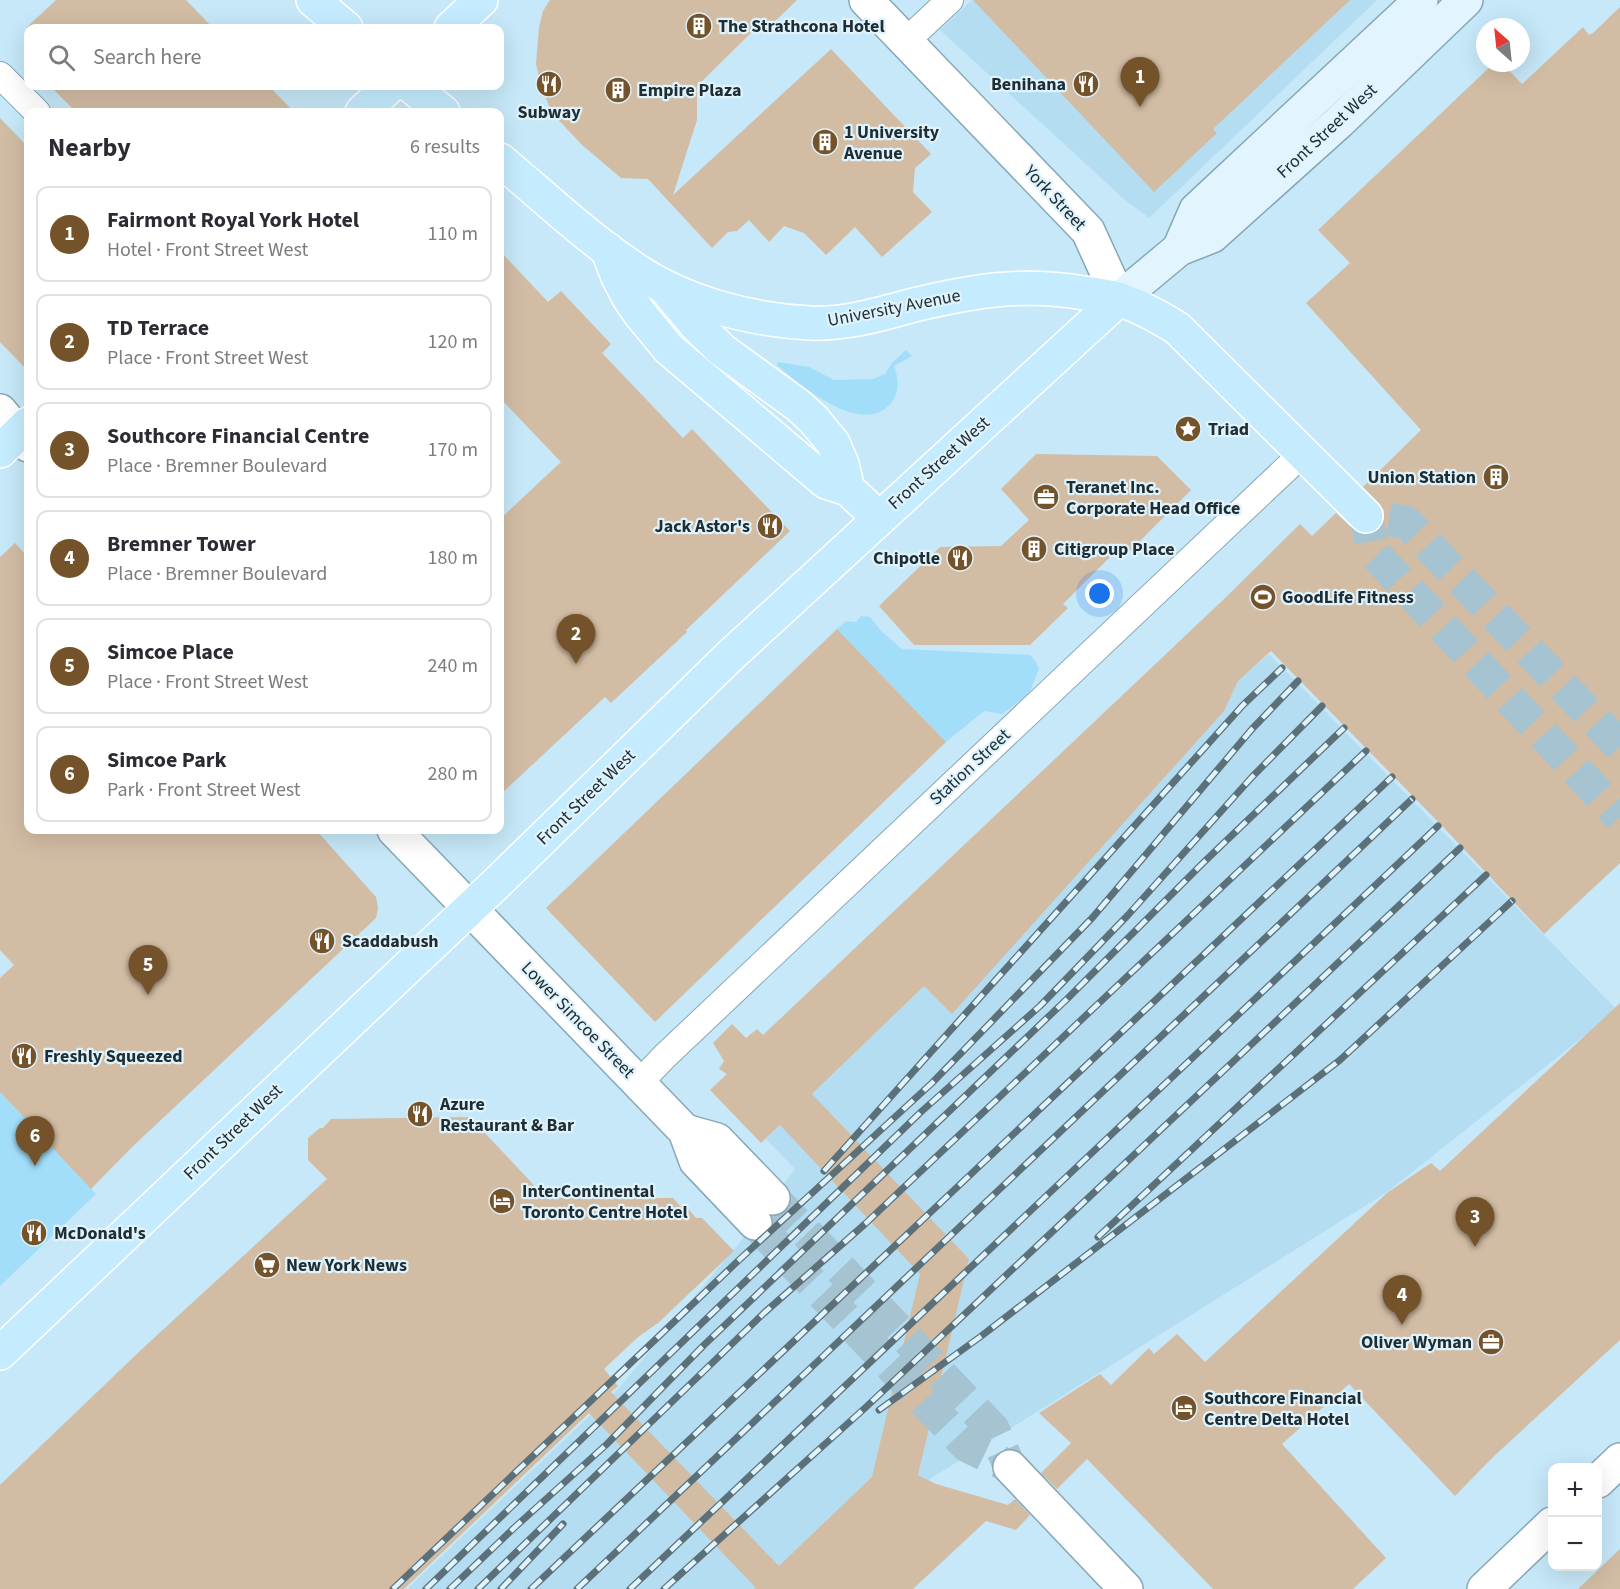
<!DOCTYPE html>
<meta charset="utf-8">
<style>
body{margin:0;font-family:"Source Sans 3",sans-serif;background:#f7f7f7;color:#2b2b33}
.controls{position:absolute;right:18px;bottom:18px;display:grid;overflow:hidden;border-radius:12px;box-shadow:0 6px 24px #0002}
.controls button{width:54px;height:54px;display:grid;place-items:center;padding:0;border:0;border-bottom:2px solid #e1e1e2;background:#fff;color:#2b2b33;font:30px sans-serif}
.compass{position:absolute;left:1476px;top:18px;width:54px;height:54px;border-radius:50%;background:#fff;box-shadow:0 6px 24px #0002;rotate:333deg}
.you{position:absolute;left:1100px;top:594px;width:21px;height:21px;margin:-15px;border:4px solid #fff;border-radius:50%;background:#1a73e8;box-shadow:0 0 0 9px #1a73e833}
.badge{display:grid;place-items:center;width:39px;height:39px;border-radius:50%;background:#75532a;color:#fff;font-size:20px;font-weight:700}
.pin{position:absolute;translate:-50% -50px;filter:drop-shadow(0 2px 3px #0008)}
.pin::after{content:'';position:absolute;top:32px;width:21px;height:18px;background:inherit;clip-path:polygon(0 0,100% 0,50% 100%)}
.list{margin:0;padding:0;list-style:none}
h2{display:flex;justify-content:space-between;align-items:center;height:78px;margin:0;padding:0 24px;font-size:26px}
h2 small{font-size:20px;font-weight:400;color:#7c7c81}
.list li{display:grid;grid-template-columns:39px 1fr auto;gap:18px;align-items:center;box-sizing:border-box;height:96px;margin:0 12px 12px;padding:0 12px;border:2px solid #e1e1e2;border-radius:12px}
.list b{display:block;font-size:22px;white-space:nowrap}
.list p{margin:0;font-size:20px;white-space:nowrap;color:#7c7c81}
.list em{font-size:20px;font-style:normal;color:#7c7c81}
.icon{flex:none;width:33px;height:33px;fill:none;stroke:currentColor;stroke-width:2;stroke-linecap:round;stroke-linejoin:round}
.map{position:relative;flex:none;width:1620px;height:1589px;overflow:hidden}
.search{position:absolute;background:#fff;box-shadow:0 6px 24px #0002;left:24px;top:24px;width:480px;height:66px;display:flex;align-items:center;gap:15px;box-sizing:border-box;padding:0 21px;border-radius:12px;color:#7c7c81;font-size:22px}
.panel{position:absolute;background:#fff;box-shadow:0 6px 24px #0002;left:24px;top:108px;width:480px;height:726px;border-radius:12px}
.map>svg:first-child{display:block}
.built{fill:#b4ddf1}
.green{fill:#a2defa}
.building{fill:#d2bca4}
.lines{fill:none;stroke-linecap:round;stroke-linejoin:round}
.tertiary-tunnel{stroke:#a5c3d1;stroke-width:33;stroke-dasharray:33 16;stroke-linecap:butt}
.primary-tunnel{stroke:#a5c3d1;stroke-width:33;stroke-dasharray:33 16;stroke-linecap:butt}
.minor-casing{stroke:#87a7b6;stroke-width:28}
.tertiary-casing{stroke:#87a7b6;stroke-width:36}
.secondary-casing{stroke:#87a7b6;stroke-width:36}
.primary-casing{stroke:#fff;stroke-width:36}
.minor{stroke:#fff;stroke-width:26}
.tertiary{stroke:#fff;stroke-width:33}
.secondary{stroke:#e2f5ff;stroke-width:33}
.primary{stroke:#c5ecfe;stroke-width:33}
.rail-casing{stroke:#5c707a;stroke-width:7}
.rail{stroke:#dff3fd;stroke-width:4.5;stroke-dasharray:14;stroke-linecap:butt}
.labels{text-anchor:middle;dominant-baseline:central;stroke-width:4.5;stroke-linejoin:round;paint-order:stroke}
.poi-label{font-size:18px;font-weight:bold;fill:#202d33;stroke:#dff3fd;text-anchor:start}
.street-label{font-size:18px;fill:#202d33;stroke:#dff3fd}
</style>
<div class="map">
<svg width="1620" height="1589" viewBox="0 0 1620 1589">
<rect width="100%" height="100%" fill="#c6e8f8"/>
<g class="built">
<polygon points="972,0 1377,0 1149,218 1125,200 940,30"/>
<polygon points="1269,654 1617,1010 1387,1192 839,1536 767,1589 407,1589 620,1387 740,1242 795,1169 766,1139 1238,680"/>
</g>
<g class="green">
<path d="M906,350L912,356L894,366C899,380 900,394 889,405C860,436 800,385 777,365L778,362L809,367L834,380L873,379L885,374L892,363Z"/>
<polygon points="861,616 870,617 881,631 902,649 1030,655 1036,662 1039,669 1029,694 1002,714 984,711 946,742 837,629 846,621 856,622"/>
<polygon points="0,1092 96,1194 0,1286"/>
</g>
<g class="building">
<polygon points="56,0 186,0 213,28 26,28"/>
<polygon points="550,0 797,0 766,30 760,24 697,86 697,120 673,195 831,49 931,154 915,168 913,192 932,212 882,257 855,227 826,255 804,233 784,226 769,242 749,220 737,231 728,232 712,248 648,179 621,178 581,144 552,113 541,86 536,64 539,27 543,11"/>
<polygon points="973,0 1350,0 1213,129 1217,133 1154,192"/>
<polygon points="1620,7 1620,863 1544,934 1445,829 1271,651 1238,681 1224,711 952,1014 924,986 812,1094 969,1259 918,1475 936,1484 1008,1505 1015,1499 1030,1515 1016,1530 986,1521 913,1589 754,1589 756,1588 589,1413 404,1589 0,1589 0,1485 142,1349 327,1179 308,1160 308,1138 320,1128 323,1128 331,1119 470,1117 546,1198 673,1198 680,1206 686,1206 696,1218 702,1218 734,1251 658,1323 638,1337 604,1369 618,1386 611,1392 779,1566 872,1477 920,1274 780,1125 761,1143 710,1090 727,1074 719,1069 724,1061 713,1043 732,1024 746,1038 757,1029 763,1035 1222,601 1300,524 1312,536 1336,513 1353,529 1361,534 1370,534 1380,529 1384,520 1384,511 1379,503 1363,487 1421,430 1306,303 1350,263 1318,230 1494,63 1502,63 1522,84 1583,27 1589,35 1593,33"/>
<polygon points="50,86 269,86 294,112 76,112"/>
<polygon points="0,118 28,147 28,371 0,342"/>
<polygon points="500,251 548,302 561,291 611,344 602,353 683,438 692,429 790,531 686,630 687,632 611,703 605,697 500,795 500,519 561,462 500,398"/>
<polygon points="1036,454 1157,456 1191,490 1129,552 1113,554 1063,604 1068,608 1030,645 914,645 879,606 940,547 1001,546 1029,520 1001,489"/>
<polygon points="15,543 28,557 28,830 316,830 376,897 378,908 376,918 130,1149 91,1189 0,1092 0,978 14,965 0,950 0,557"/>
<polygon points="837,629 946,742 655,1022 546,908"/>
<polygon points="1620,1003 1620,1340 1492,1458 1455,1496 1349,1384 1282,1444 1386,1558 1353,1589 1213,1589 1087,1459 1057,1489 1041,1473 1071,1443 1039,1413 1100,1374 1111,1385 1149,1348 1154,1354 1177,1334 1205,1362 1387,1193 1431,1163 1440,1171"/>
<polygon points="1620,1549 1620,1589 1578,1589"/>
</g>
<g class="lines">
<g class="tertiary-tunnel">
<polyline points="773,1198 993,1429 1010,1467"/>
<polyline points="755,1223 967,1446 1010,1467"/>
</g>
<polyline class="primary-tunnel" points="1620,746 1406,522 1366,516 1373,552 1620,817"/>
<defs>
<g id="minor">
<polyline points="905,42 950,0"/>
<polyline points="0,75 37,112"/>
<polyline points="639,1083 665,1056 1303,453"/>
</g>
<g id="tertiary">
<polyline points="866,0 1088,231 1119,299"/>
<polyline points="0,411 28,445"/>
<polyline points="394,830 685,1131 696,1161 755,1223"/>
<polyline points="685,1131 717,1140 773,1198"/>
<polyline points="1010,1467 1126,1589"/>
<polyline points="1598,1481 1620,1460"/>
<polyline points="1484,1589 1552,1524"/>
</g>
<g id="secondary">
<polyline points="1179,249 1196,210 1421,0"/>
<polyline points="1119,299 1179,249 1212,236 1339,122 1466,0"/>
</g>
<g id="primary">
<polyline points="313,0 346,28"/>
<polyline points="451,28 481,0"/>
<polyline points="411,86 443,112"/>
<polyline points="362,112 390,86"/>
<path d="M500,160C542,195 584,235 630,266C681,302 749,320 810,323C847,325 883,313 918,304C978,290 1022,283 1084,293C1096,295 1109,296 1120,300C1140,306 1159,317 1177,328L1366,516"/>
<polyline points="607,249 618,277 629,298 640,314 669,349 826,482 848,489 879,518"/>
<polyline points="666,289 696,325 722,350 799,406 814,420 833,443 842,464 848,489"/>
<polyline points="0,451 28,424"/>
<polyline points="0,1353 501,879 731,655 1119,299"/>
</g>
</defs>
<use href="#minor" class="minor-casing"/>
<use href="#tertiary" class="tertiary-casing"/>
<use href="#secondary" class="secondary-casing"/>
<use href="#primary" class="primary-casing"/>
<use href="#minor" class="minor"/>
<use href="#tertiary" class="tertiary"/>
<use href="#secondary" class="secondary"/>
<use href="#primary" class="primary"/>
<defs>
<g id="rail">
<polyline points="824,1171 1243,705 1282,668"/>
<polyline points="1098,1237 1486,875"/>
<polyline points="879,1410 980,1337 1340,1060 1512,901"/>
<polyline points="393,1589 739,1260 932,1083 1093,917 1252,729 1298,681"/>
<polyline points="426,1589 922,1111 1040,1006 1128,915 1252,777 1322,706"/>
<polyline points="450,1589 515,1527 607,1444 704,1345 1067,999 1204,862 1344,728"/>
<polyline points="478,1589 764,1313 865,1224 1366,751"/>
<polyline points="501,1589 563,1524"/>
<polyline points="531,1589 1392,777"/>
<polyline points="577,1589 1412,799"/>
<polyline points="630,1589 1438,826"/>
<polyline points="664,1589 865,1408 1460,848"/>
</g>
</defs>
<use href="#rail" class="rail-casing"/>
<use href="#rail" class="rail"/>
</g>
<defs>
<symbol id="building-disc" viewBox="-11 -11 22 22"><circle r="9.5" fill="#75532a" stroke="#dff3fd"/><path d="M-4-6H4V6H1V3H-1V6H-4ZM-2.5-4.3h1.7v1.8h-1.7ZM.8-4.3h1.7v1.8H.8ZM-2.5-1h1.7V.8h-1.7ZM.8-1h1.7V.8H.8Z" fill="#fff"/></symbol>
<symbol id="restaurant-disc" viewBox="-11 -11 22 22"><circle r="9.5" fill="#75532a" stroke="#dff3fd"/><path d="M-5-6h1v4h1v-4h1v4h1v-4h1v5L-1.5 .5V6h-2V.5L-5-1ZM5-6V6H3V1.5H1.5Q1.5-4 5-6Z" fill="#fff"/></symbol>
<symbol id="sight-disc" viewBox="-11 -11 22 22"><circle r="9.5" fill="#75532a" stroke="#dff3fd"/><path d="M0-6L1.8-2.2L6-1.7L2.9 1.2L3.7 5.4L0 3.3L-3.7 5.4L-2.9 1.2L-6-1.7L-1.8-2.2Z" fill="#fff"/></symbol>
<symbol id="office-disc" viewBox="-11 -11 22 22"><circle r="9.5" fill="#75532a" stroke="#dff3fd"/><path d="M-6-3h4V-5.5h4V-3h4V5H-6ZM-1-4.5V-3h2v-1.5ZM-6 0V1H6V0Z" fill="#fff"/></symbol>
<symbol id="stadium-disc" viewBox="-11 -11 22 22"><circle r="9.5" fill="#75532a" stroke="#dff3fd"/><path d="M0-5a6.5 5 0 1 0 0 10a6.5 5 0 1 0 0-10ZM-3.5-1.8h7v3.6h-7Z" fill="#fff"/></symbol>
<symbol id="hotel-disc" viewBox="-11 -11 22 22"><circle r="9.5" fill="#75532a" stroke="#dff3fd"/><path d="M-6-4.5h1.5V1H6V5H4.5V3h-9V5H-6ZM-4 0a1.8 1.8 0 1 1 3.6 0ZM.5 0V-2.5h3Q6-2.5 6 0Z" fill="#fff"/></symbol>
<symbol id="supermarket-disc" viewBox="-11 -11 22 22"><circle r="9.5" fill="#75532a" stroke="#dff3fd"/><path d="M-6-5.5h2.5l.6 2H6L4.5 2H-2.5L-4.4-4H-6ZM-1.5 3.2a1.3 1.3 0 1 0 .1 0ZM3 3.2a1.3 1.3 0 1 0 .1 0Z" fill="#fff"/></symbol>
</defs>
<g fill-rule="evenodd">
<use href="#building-disc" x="684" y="11" width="30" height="30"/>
<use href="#restaurant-disc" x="534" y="69" width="30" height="30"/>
<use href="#restaurant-disc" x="1071" y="69" width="30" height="30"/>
<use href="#building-disc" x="603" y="75" width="30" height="30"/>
<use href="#building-disc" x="810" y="127" width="30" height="30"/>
<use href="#sight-disc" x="1173" y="414" width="30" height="30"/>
<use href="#building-disc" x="1481" y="462" width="30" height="30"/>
<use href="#office-disc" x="1031" y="482" width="30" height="30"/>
<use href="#restaurant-disc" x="755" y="511" width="30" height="30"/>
<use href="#building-disc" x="1019" y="534" width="30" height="30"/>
<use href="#restaurant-disc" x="945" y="543" width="30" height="30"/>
<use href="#stadium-disc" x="1248" y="582" width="30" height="30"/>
<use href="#restaurant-disc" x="307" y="926" width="30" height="30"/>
<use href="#restaurant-disc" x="9" y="1041" width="30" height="30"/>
<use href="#restaurant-disc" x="405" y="1099" width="30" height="30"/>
<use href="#hotel-disc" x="487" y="1186" width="30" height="30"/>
<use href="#restaurant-disc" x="19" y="1218" width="30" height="30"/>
<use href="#supermarket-disc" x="252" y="1250" width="30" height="30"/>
<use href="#office-disc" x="1476" y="1327" width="30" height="30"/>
<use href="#hotel-disc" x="1169" y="1393" width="30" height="30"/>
</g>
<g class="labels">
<g class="poi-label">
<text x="718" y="26">The Strathcona Hotel</text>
<text x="1066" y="84" text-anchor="end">Benihana</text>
<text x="638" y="90">Empire Plaza</text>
<text x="549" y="112" text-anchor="middle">Subway</text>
<text x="844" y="132">1 University<tspan x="844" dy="21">Avenue</tspan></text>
<text x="1208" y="429">Triad</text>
<text x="1476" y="477" text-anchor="end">Union Station</text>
<text x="1066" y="487">Teranet Inc.<tspan x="1066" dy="21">Corporate Head Office</tspan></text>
<text x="750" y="526" text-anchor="end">Jack Astor's</text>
<text x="1054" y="549">Citigroup Place</text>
<text x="940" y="558" text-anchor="end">Chipotle</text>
<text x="1282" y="597">GoodLife Fitness</text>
<text x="342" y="941">Scaddabush</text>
<text x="44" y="1056">Freshly Squeezed</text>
<text x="440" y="1104">Azure<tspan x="440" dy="21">Restaurant &amp; Bar</tspan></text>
<text x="522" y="1191">InterContinental<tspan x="522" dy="21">Toronto Centre Hotel</tspan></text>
<text x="54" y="1233">McDonald's</text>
<text x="286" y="1265">New York News</text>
<text x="1472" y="1342" text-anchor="end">Oliver Wyman</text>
<text x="1204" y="1398">Southcore Financial<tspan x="1204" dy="21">Centre Delta Hotel</tspan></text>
</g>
<g class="street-label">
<text transform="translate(1327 131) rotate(-43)">Front Street West</text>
<text transform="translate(1055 198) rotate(47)">York Street</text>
<text transform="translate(894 308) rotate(-11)">University Avenue</text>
<text transform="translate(939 463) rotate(-42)">Front Street West</text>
<text transform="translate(970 767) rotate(-43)">Station Street</text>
<text transform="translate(586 797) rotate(-44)">Front Street West</text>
<text transform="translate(578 1020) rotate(46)">Lower Simcoe Street</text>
<text transform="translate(233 1132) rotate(-44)">Front Street West</text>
</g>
</g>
</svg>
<div class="controls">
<button>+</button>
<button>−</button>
</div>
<svg class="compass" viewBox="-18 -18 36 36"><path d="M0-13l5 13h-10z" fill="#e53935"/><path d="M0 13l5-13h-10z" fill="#7c7c81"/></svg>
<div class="you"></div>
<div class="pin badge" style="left:1140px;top:107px">1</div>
<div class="pin badge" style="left:576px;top:664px">2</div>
<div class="pin badge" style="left:1475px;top:1247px">3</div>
<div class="pin badge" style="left:1402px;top:1325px">4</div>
<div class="pin badge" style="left:148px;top:995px">5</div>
<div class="pin badge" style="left:35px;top:1166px">6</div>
<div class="search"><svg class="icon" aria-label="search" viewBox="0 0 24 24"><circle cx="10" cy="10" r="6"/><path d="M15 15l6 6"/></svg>Search here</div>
<section class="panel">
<h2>Nearby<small>6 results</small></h2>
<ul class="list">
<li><span class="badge">1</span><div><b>Fairmont Royal York Hotel</b><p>Hotel · Front Street West</p></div><em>110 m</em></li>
<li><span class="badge">2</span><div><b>TD Terrace</b><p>Place · Front Street West</p></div><em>120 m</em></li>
<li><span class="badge">3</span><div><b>Southcore Financial Centre</b><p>Place · Bremner Boulevard</p></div><em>170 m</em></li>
<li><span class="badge">4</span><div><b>Bremner Tower</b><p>Place · Bremner Boulevard</p></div><em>180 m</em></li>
<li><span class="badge">5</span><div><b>Simcoe Place</b><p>Place · Front Street West</p></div><em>240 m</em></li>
<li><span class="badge">6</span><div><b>Simcoe Park</b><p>Park · Front Street West</p></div><em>280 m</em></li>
</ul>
</section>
</div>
